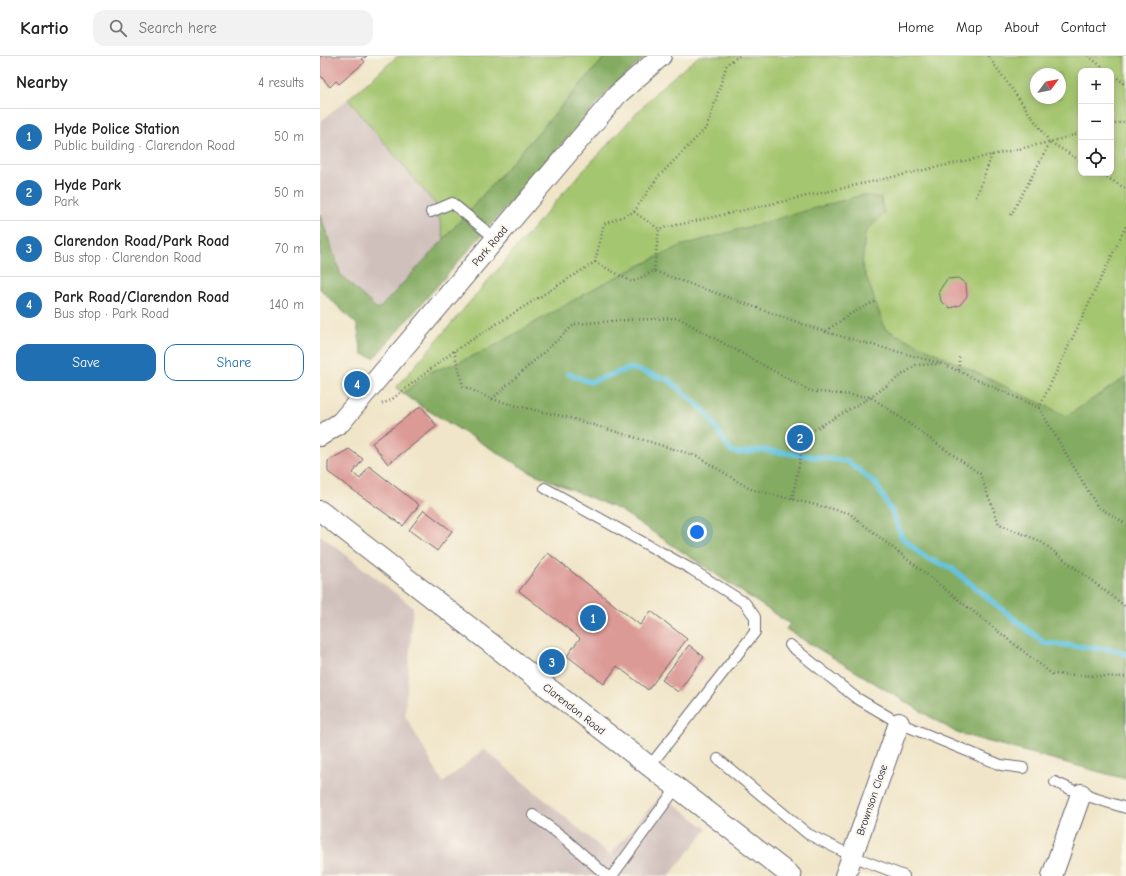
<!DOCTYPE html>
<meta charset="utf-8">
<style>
body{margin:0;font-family:"Comic Neue",sans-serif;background:#f2f2f2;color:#202124}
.controls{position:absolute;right:12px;top:12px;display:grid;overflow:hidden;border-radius:8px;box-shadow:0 2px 10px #0003}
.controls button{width:36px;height:36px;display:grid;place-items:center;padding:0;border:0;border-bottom:1px solid #e0e0e0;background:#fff;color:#202124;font:20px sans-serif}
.compass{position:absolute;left:710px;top:12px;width:36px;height:36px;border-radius:50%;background:#fff;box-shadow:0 2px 10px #0003;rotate:57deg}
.you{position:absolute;left:377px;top:476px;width:14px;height:14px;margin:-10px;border:3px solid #fff;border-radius:50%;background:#1a73e8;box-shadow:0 0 0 6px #1a73e833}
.badge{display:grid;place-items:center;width:26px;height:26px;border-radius:50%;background:#1f6fb2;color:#fff;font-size:13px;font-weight:700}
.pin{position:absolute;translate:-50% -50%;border:2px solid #fff;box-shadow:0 1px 4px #0006}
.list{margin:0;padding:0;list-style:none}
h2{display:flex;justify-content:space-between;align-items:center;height:52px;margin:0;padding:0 16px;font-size:17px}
h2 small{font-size:13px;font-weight:400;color:#757577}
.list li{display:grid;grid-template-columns:26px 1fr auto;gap:12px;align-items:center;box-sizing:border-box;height:56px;padding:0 16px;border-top:1px solid #e0e0e0}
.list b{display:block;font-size:15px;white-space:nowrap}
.list p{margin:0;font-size:13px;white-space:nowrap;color:#757577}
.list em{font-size:13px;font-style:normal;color:#757577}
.actions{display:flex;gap:8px;padding:12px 16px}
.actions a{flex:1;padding:9px 0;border:1px solid #1f6fb2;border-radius:12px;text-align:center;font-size:14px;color:#1f6fb2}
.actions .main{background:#1f6fb2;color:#fff}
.icon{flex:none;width:22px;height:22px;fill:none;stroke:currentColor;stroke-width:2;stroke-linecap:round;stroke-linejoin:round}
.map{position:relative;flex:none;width:806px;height:820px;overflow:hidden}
header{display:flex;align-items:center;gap:24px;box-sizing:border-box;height:56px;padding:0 20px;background:#fff;border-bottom:1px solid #e0e0e0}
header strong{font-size:19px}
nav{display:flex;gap:22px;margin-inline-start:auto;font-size:14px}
.search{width:280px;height:36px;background:#f2f2f2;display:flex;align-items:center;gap:10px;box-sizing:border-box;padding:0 14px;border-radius:12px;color:#757577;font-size:15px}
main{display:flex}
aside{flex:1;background:#fff}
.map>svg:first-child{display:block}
.industrial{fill:#d0c0bc}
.green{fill:#a5c66f;stroke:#647455;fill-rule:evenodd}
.forest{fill:#84ab62;stroke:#53664e}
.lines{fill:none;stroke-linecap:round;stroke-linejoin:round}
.stream{stroke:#61c2df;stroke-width:5.5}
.building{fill:#dc9a96}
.lane-casing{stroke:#6a666c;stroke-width:12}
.street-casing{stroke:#6a666c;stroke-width:22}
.path{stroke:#6a666c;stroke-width:2.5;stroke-dasharray:1 3;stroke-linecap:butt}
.lane{stroke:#fff;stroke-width:10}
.street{stroke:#fff;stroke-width:20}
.labels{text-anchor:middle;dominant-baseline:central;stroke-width:4;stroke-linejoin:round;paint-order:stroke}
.street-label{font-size:11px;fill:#22223b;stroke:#fbf7ec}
</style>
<header>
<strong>Kartio</strong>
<div class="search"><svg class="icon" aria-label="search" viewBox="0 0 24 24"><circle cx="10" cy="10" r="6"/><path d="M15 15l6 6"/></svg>Search here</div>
<nav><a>Home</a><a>Map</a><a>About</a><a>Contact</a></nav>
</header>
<main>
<aside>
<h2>Nearby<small>4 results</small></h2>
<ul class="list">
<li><span class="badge">1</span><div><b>Hyde Police Station</b><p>Public building · Clarendon Road</p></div><em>50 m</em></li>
<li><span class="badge">2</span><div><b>Hyde Park</b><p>Park</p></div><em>50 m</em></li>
<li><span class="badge">3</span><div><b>Clarendon Road/Park Road</b><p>Bus stop · Clarendon Road</p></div><em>70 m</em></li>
<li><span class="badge">4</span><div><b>Park Road/Clarendon Road</b><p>Bus stop · Park Road</p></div><em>140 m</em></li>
</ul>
<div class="actions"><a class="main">Save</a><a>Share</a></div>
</aside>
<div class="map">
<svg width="806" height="820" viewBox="0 0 806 820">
<rect width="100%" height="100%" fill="#fbf7ec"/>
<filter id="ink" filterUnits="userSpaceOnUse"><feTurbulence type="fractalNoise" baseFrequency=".025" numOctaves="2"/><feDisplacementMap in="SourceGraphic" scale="8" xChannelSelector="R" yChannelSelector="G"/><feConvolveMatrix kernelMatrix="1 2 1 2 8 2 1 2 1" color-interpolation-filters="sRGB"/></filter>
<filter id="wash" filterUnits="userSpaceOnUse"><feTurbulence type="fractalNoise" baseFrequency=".012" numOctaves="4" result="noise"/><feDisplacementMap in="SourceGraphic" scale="16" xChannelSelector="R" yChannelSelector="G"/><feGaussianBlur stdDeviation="0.9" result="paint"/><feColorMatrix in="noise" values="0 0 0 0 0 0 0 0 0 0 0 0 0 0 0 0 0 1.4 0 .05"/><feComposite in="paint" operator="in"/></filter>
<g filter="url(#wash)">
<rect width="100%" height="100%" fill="#f0e5c8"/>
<g class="industrial">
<polygon points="28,43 116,149 124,183 58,254 21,219 0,158 0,66"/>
<polygon points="0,479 93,551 85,659 123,727 164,693 290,799 342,738 387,773 349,820 0,820"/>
</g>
<g class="green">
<polygon points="78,0 286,0 124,183 116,149 28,43"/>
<path d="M379,0H806V723L637,677L466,573L470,568L300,454L208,415L101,350L76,332L251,128L339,33ZM761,15H791V117H761ZM716,18H740V42H716Z"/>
</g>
<g class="forest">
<polygon points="286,0 326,0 291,32 54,302 42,298 37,269 0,233 0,158 21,219 58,254 124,183"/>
<polygon points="542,139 561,142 564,158 545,177 542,209 565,273 747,360 806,321 806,723 637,677 466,573 470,568 300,454 208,415 101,350 83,337 112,315 134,308 167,294 282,228 360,190"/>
</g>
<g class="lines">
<polyline class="stream" points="248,318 270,326 311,312 349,324 385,355 411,395 419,397 443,394 527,405 556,428 574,460 582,482 606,502 631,512 724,587 795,594 806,598"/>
</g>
<g id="blocks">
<g class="building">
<polygon points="0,0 47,0 42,3 45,6 19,28 16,25 10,31 0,19"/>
<polygon points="638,222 646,228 647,240 640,249 630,252 621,245 619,235 627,223"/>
<polygon points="101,350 117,370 68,408 52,387"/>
<polygon points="29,393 43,403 33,417 40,423 49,410 99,449 83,470 8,416 8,405"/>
<polygon points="104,454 132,475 117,495 89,474"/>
<polygon points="228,497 320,569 331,555 367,583 328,634 297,610 284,628 247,600 260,582 199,535"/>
<polygon points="369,589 384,601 358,636 342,624"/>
</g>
</g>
</g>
<g filter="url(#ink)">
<use href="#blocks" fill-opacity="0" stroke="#6a666c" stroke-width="1"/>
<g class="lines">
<defs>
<g id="lane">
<polyline points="111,156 132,147 176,183"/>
<polyline points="225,432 371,513 425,547 435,561 435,576 329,711"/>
<polyline points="470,589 535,641 579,667 681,709 703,712"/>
<polyline points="398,703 488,778 532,800 584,820"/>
<polyline points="735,726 761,738 806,752"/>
<polyline points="213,759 243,781 287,820"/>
<polyline points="292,820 356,732"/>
</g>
<g id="street">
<polyline points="0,380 21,366 297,39 341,0"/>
<polyline points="0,455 471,820"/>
<polyline points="525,820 579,667"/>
<polyline points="732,820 761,738"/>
</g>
</defs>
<use href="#lane" class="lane-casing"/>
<use href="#street" class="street-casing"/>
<g class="path">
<polyline points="668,0 730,86 761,77"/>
<polyline points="768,0 788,15"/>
<polyline points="791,17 806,29"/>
<polyline points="791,69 806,65"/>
<polyline points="780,117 806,133"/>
<polyline points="656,141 672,99"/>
<polyline points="314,156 339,173 730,86 761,105"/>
<polyline points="691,159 730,87"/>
<polyline points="275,206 312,226 334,215 505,276 623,308 719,352 777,450 806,468"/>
<polyline points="334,215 339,173"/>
<polyline points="506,275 530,258 556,245"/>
<polyline points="134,295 143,330 172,343 193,349 250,362 377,400 430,433 529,457 732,618 806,621"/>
<polyline points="639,301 639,316"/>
<polyline points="172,343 255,268 306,264 358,262 490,335 551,341 660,418 679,468 720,485 806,551"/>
<polyline points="62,348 71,344 134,295 275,206 284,168 314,156 338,121 387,71 407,8 419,0"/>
<polyline points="719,352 806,170"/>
<polyline points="472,443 485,379 551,341 596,309 620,308"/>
</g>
<use href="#lane" class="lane"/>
<use href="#street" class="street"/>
</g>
</g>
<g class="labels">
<g class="street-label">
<text transform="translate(170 190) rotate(-50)">Park Road</text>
<text transform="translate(254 653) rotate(38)">Clarendon Road</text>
<text transform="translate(552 744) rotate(-71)">Brownson Close</text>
</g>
</g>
</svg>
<div class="controls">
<button>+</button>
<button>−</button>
<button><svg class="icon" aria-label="locate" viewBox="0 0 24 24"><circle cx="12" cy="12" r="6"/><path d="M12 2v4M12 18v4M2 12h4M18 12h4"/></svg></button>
</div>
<svg class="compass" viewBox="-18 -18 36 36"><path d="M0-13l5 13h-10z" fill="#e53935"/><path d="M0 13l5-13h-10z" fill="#757577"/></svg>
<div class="you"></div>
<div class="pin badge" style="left:273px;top:562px">1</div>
<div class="pin badge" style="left:480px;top:382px">2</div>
<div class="pin badge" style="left:232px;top:606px">3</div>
<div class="pin badge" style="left:37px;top:328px">4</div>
</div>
</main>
